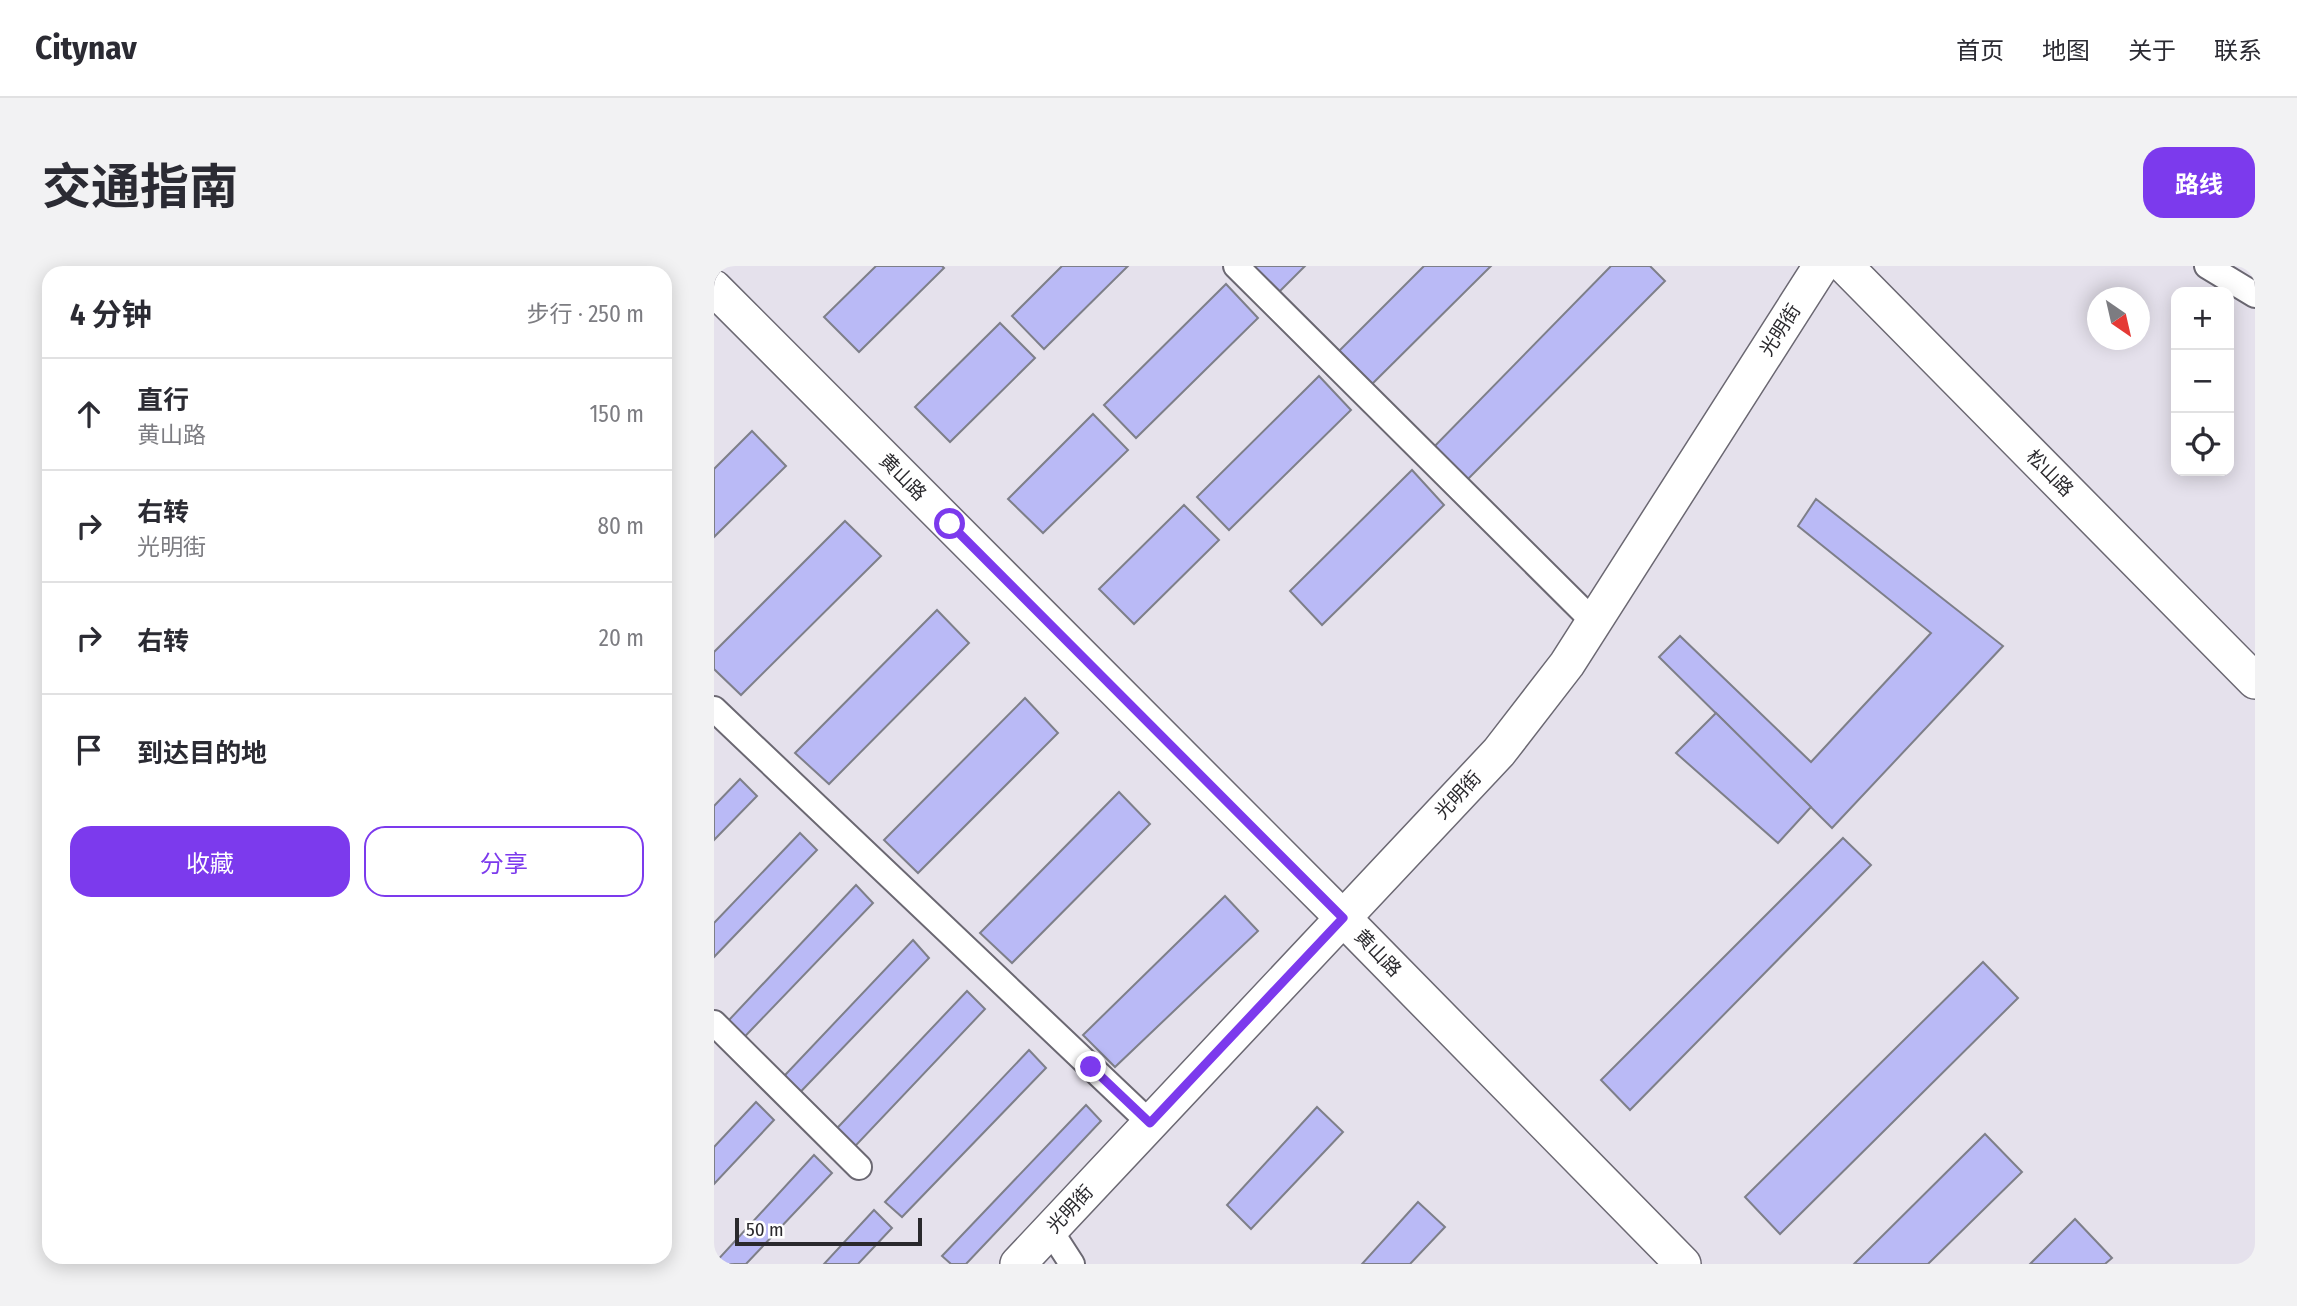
<!DOCTYPE html>
<html lang="zh">
<meta charset="utf-8">
<style>
body{margin:0;font-family:"Fira Sans Condensed","Noto Sans SC",sans-serif;background:#f2f2f3;color:#2b2b33}
.controls{position:absolute;right:21px;top:21px;display:grid;overflow:hidden;border-radius:14px;box-shadow:0 4px 18px #0003}
.controls button{width:63px;height:63px;display:grid;place-items:center;padding:0;border:0;border-bottom:2px solid #e1e1e2;background:#fff;color:#2b2b33;font:35px sans-serif}
.compass{position:absolute;left:1373px;top:21px;width:63px;height:63px;border-radius:50%;background:#fff;box-shadow:0 4px 18px #0003;rotate:146deg}
.scale{position:absolute;left:21px;bottom:18px;width:187px;box-sizing:border-box;padding-left:7px;border:4px solid #2a292d;border-top:0;font-size:19px;line-height:24px;white-space:nowrap;color:#2a292d;-webkit-text-stroke:5px #fff;paint-order:stroke}
.stop{position:absolute;width:21px;height:21px;margin:-16px;border:5px solid #7c3aed;border-radius:50%;background:#fff}
.stop.end{background:#7c3aed;border-color:#fff;box-shadow:0 2px 7px #0008}
.list{margin:0;padding:0;list-style:none}
h2{display:flex;justify-content:space-between;align-items:center;height:91px;margin:0;padding:0 28px;font-size:30px}
h2 small{font-size:23px;font-weight:400;color:#7c7c81}
.list li{display:grid;grid-template-columns:46px 1fr auto;gap:21px;align-items:center;box-sizing:border-box;height:112px;padding:0 28px;border-top:2px solid #e1e1e2}
.list b{display:block;font-size:26px;white-space:nowrap}
.list p{margin:0;font-size:23px;white-space:nowrap;color:#7c7c81}
.list em{font-size:23px;font-style:normal;color:#7c7c81}
.actions{display:flex;gap:14px;padding:21px 28px}
.actions a{flex:1;padding:16px 0;border:2px solid #7c3aed;border-radius:21px;text-align:center;font-size:24px;color:#7c3aed}
.actions .main{background:#7c3aed;color:#fff}
.icon{flex:none;width:38px;height:38px;fill:none;stroke:currentColor;stroke-width:2;stroke-linecap:round;stroke-linejoin:round}
.map{position:relative;flex:none;width:1541px;height:998px;overflow:hidden;border-radius:21px}
header{display:flex;align-items:center;gap:42px;box-sizing:border-box;height:98px;padding:0 35px;background:#fff;border-bottom:2px solid #e1e1e2}
header strong{font-size:33px}
nav{display:flex;gap:38px;margin-inline-start:auto;font-size:24px}
.intro{display:flex;align-items:center;justify-content:space-between;box-sizing:border-box;height:168px;padding:0 42px}
h1{margin:0;font-size:49px}
.button{padding:18px 32px;border-radius:21px;background:#7c3aed;color:#fff;font-size:24px;font-weight:700}
main{display:flex;gap:42px;padding:0 42px}
aside{flex:1;background:#fff;border-radius:21px;box-shadow:0 4px 18px #0003}
.map>svg:first-child{display:block}
.building{fill:#babaf6;stroke:#7e7f89;stroke-width:2}
.lines{fill:none;stroke-linecap:round;stroke-linejoin:round}
.street-casing{stroke:#6b6872;stroke-width:28}
.secondary-casing{stroke:#6b6872;stroke-width:38}
.street{stroke:#fff;stroke-width:24}
.secondary{stroke:#fff;stroke-width:35}
.route{stroke:#7c3aed;stroke-width:9}
.labels{text-anchor:middle;dominant-baseline:central;stroke-width:5;stroke-linejoin:round;paint-order:stroke}
.street-label{font-size:19px;fill:#2a292d;stroke:#fff}
</style>
<header>
<strong>Citynav</strong>
<nav><a>首页</a><a>地图</a><a>关于</a><a>联系</a></nav>
</header>
<div class="intro"><h1>交通指南</h1><a class="button">路线</a></div>
<main>
<aside>
<h2>4 分钟<small>步行 · 250 m</small></h2>
<ul class="list">
<li><svg class="icon" aria-label="ahead" viewBox="0 0 24 24"><path d="M12 20V5M6 11l6-6 6 6"/></svg><div><b>直行</b><p>黄山路</p></div><em>150 m</em></li>
<li><svg class="icon" aria-label="right" viewBox="0 0 24 24"><path d="M7 20v-9h11M14 6l5 5-5 5"/></svg><div><b>右转</b><p>光明街</p></div><em>80 m</em></li>
<li><svg class="icon" aria-label="right" viewBox="0 0 24 24"><path d="M7 20v-9h11M14 6l5 5-5 5"/></svg><div><b>右转</b></div><em>20 m</em></li>
<li><svg class="icon" aria-label="arrive" viewBox="0 0 24 24"><path d="M6 21V4h12l-3 4 3 4H6"/></svg><div><b>到达目的地</b></div></li>
</ul>
<div class="actions"><a class="main">收藏</a><a>分享</a></div>
</aside>
<div class="map">
<svg width="1541" height="998" viewBox="0 0 1541 998">
<rect width="100%" height="100%" fill="#e5e1ec"/>
<g class="building">
<polygon points="162,0 228,0 230,2 145,86 110,51"/>
<polygon points="348,0 414,0 330,83 298,50"/>
<polygon points="525,0 591,0 557,34"/>
<polygon points="710,0 777,0 649,127 616,94"/>
<polygon points="897,0 936,0 951,15 746,221 713,188"/>
<polygon points="512,18 544,52 422,172 390,139"/>
<polygon points="286,57 321,92 236,176 201,141"/>
<polygon points="605,110 637,144 515,264 483,231"/>
<polygon points="379,148 414,184 329,267 294,233"/>
<polygon points="38,165 72,200 0,271 0,203"/>
<polygon points="698,204 730,239 608,359 576,325"/>
<polygon points="1102,233 1289,380 1118,562 945,391 966,370 1097,496 1217,367 1084,260"/>
<polygon points="470,239 505,274 420,358 385,323"/>
<polygon points="131,255 167,290 27,429 0,403 0,386"/>
<polygon points="223,344 255,377 115,518 81,487"/>
<polygon points="311,432 344,467 204,607 170,574"/>
<polygon points="1002,447 1097,541 1064,577 962,487"/>
<polygon points="26,513 43,530 0,574 0,540"/>
<polygon points="405,526 436,558 298,697 266,667"/>
<polygon points="86,567 103,584 0,691 0,657"/>
<polygon points="1129,572 1157,599 916,844 887,814"/>
<polygon points="142,619 159,637 15,787 0,770"/>
<polygon points="511,630 544,665 401,801 369,769"/>
<polygon points="199,674 215,692 72,841 55,826"/>
<polygon points="1269,696 1304,732 1066,968 1031,931"/>
<polygon points="253,725 271,743 129,893 109,877"/>
<polygon points="315,784 332,802 188,951 171,936"/>
<polygon points="42,836 60,854 0,918 0,881"/>
<polygon points="372,839 387,855 252,998 237,998 228,990"/>
<polygon points="603,841 629,866 537,963 513,939"/>
<polygon points="1271,868 1308,906 1214,998 1140,998"/>
<polygon points="100,889 118,907 32,998 0,998"/>
<polygon points="704,936 731,961 696,998 648,998"/>
<polygon points="160,944 178,962 144,998 110,998"/>
<polygon points="1361,953 1398,992 1391,998 1316,998"/>
</g>
<g class="lines">
<defs>
<g id="street">
<polyline points="522,0 880,356"/>
<polyline points="1493,0 1541,29"/>
<polyline points="0,443 436,857"/>
<polyline points="0,757 145,901"/>
<polyline points="336,964 358,998"/>
</g>
<g id="secondary">
<polyline points="1131,0 1541,415"/>
<polyline points="0,22 629,652 969,998"/>
<polyline points="304,998 785,486 853,398 1107,0"/>
</g>
</defs>
<use href="#street" class="street-casing"/>
<use href="#secondary" class="secondary-casing"/>
<use href="#street" class="street"/>
<use href="#secondary" class="secondary"/>
</g>
<g class="lines">
<polyline class="route" points="236,258 629,652 436,857 377,801"/>
</g>
<g class="labels">
<g class="street-label">
<text transform="translate(1066 64) rotate(-57)">光明街</text>
<text transform="translate(1336 207) rotate(45)">松山路</text>
<text transform="translate(189 211) rotate(45)">黄山路</text>
<text transform="translate(744 529) rotate(-47)">光明街</text>
<text transform="translate(664 687) rotate(46)">黄山路</text>
<text transform="translate(356 943) rotate(-47)">光明街</text>
</g>
</g>
</svg>
<div class="controls">
<button>+</button>
<button>−</button>
<button><svg class="icon" aria-label="locate" viewBox="0 0 24 24"><circle cx="12" cy="12" r="6"/><path d="M12 2v4M12 18v4M2 12h4M18 12h4"/></svg></button>
</div>
<svg class="compass" viewBox="-18 -18 36 36"><path d="M0-13l5 13h-10z" fill="#e53935"/><path d="M0 13l5-13h-10z" fill="#7c7c81"/></svg>
<div class="scale">50 m</div>
<div class="stop" style="left:236px;top:258px"></div>
<div class="stop end" style="left:377px;top:801px"></div>
</div>
</main>
